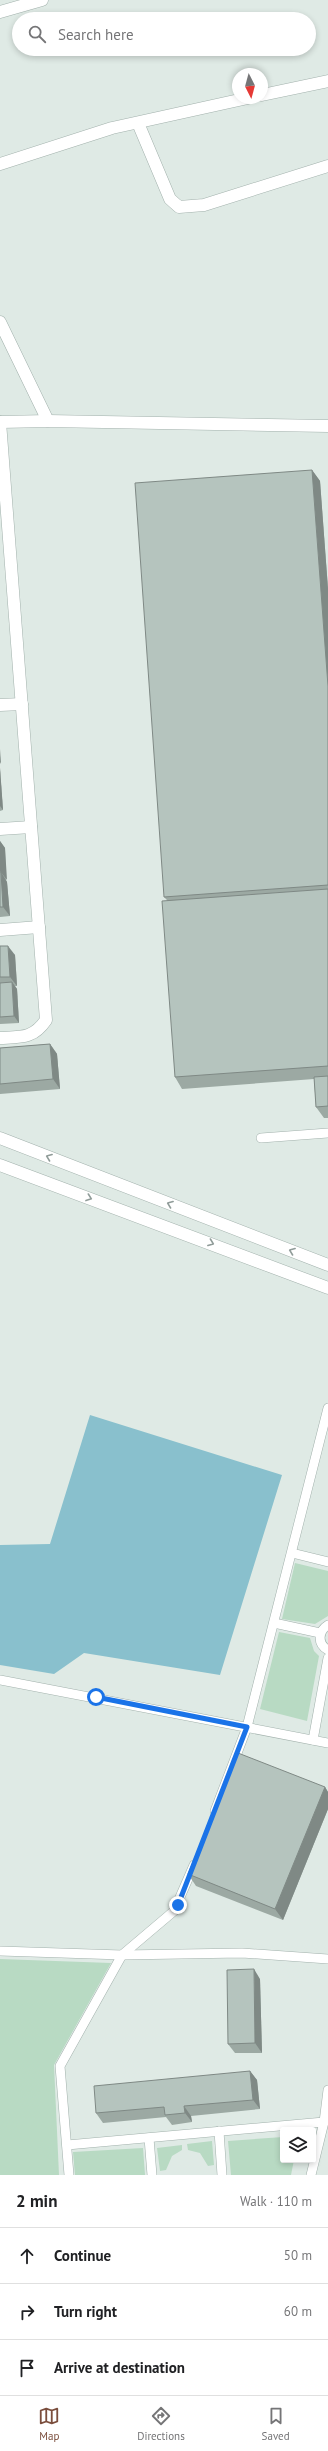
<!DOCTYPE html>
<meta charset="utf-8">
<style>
body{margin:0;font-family:"PT Sans",sans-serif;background:#f2f2f2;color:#202124}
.controls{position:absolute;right:12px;bottom:12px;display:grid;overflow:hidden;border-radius:4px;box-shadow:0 2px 6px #0003}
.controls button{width:36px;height:36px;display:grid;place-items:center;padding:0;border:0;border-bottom:1px solid #e0e0e0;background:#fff;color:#202124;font:20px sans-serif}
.compass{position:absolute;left:232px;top:68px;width:36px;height:36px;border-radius:50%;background:#fff;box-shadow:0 2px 6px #0003;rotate:174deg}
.stop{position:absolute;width:12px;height:12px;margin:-9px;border:3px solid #1a73e8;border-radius:50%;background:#fff}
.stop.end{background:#1a73e8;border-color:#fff;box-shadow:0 1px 4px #0008}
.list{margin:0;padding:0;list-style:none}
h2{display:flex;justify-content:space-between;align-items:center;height:52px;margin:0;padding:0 16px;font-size:17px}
h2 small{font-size:13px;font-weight:400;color:#757577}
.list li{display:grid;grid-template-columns:26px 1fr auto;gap:12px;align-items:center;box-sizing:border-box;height:56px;padding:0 16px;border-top:1px solid #e0e0e0}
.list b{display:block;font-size:15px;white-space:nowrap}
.list em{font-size:13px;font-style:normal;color:#757577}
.icon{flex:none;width:22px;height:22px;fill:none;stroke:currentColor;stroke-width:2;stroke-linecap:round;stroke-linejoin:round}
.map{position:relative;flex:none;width:328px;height:2175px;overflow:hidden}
.search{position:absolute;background:#fff;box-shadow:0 2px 6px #0003;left:12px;right:12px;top:12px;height:44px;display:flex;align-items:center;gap:10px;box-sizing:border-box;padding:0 14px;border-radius:22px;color:#757577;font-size:15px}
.sheet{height:220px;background:#fff}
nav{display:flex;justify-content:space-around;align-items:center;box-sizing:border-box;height:56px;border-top:1px solid #e0e0e0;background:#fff;font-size:11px;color:#757577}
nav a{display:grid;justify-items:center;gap:2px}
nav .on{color:#7b4e3d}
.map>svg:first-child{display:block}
.green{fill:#b8dac3}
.water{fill:#89c0cd}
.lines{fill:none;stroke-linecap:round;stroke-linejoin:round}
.service-casing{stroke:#a2b1ac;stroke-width:10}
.minor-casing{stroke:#a2b1ac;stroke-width:13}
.service{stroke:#fff;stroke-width:9}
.minor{stroke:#fff;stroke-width:12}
.wall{fill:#9ca9a3}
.shaded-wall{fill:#7f8985}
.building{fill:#b5c4be;stroke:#7f8985}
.oneway{stroke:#909c99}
.route{stroke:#1a73e8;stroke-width:5}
</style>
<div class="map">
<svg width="328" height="2175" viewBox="0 0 328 2175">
<rect width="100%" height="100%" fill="#dfeae5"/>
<g class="green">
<polygon points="295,1563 328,1571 328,1616 315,1624 282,1619"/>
<polygon points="279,1632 310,1638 314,1651 319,1656 307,1721 260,1709"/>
<polygon points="0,1959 111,1963 54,2065 59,2175 0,2175"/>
<polygon points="283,2137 283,2160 294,2160 291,2175 231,2175 228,2141"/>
<polygon points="212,2141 214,2165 208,2166 200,2153 188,2150 187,2144"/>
<polygon points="182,2145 182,2150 172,2156 166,2170 160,2171 157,2148"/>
<polygon points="143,2148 145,2175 75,2175 73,2152"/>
</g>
<polygon class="water" points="90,1415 282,1475 220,1675 84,1653 54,1674 0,1665 0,1545 50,1544"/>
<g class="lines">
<defs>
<g id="service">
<polyline points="261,1138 328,1133"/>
<polyline points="292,1553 328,1562"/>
<polyline points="274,1623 320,1633"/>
<path d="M328,1625C318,1631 317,1644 328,1650"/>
<polyline points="0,1680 328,1743"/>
<polyline points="313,1740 328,1658"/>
<polyline points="215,1811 247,1727 328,1408"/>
<polyline points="0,1951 122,1955 242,1953 328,1959"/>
<polyline points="219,2131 222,2175"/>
<polyline points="149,2138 152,2175"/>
<polyline points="67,2145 324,2122"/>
<polyline points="69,2175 60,2066 122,1955 174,1911 194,1865"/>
<polyline points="311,2175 324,2122 328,2090"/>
</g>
<g id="minor">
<polyline points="0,12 42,0"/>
<polyline points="262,95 328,81"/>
<polyline points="138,123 170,199 179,207 204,205 328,166"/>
<polyline points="0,164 112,128 248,98"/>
<polyline points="0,322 48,421"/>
<polyline points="0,422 48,421 328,426"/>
<polyline points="0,705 22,704"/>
<polyline points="0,829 31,827"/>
<polyline points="0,930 39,927"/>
<path d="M0,1038C21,1037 33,1039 46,1020L0,422"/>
<polyline points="0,1138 328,1265"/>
<polyline points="0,1165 328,1288"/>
</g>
</defs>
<use href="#service" class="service-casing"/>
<use href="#minor" class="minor-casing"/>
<use href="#service" class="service"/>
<use href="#minor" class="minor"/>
</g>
<g class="wall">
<polygon points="312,470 320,481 328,589 328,1118 324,1118 316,1107 314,1079 182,1089 175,1077 167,900 164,897"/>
<polygon points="0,768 3,810 0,811"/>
<polygon points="0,841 5,848 6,880 7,882 10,916 0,917"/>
<polygon points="0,946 15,955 17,986 15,986 17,989 19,1023 0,1024"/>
<polygon points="50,1044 57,1054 60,1089 0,1094 0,1048"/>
<polygon points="325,1787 328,1792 328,1809 283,1920 196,1886 188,1874"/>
<polygon points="260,1979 262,2053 235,2053 228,2044"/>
<polygon points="250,2071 257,2080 260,2109 191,2116 192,2122 172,2125 166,2117 103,2123 96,2113"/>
</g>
<g class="shaded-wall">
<polygon points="312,470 320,481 328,589 328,686"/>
<polygon points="0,749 1,764 0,762"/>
<polygon points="0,768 3,810 0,806"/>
<polygon points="0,841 5,848 7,880 0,871"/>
<polygon points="1,872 7,882 10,916 3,907"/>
<polygon points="8,946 15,955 17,986 10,977"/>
<polygon points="12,982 17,989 19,1023 14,1016"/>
<polygon points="50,1044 57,1054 60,1089 53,1079"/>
<polygon points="325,1787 328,1792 328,1809 283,1920 275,1909"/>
<polygon points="254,1969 260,1979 262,2053 255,2043"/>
<polygon points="250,2071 257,2080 260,2109 253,2100"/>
<polygon points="184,2106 191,2116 192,2122 185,2113"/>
</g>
<g class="building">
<polygon points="312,470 328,686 328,885 164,897 135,483"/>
<polygon points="0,872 1,872 3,907 0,907"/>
<polygon points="328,889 328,1066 175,1077 162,901"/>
<polygon points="0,946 8,946 10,977 0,977"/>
<polygon points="12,982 14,1016 0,1017 0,983"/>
<polygon points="50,1044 53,1079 0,1084 0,1048"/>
<polygon points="328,1076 328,1106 316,1107 314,1077"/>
<polygon points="238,1753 325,1787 275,1909 188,1874"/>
<polygon points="254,1969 255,2043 228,2044 227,1970"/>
<polygon points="250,2071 253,2100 184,2106 185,2113 165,2115 164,2107 96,2113 94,2086"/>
</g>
<defs><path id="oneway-chevron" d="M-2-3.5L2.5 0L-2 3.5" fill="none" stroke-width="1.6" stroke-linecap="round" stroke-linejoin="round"/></defs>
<g class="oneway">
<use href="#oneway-chevron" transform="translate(49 1157) rotate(-159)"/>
<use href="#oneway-chevron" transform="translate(89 1198) rotate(20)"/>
<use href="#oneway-chevron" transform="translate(170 1204) rotate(-159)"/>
<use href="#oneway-chevron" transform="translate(211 1243) rotate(21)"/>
<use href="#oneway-chevron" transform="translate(292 1251) rotate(-159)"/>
</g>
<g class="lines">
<polyline class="route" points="96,1697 247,1727 178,1905"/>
</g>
</svg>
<div class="controls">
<button><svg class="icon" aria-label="layers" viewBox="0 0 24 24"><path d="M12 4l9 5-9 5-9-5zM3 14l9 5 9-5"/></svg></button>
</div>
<svg class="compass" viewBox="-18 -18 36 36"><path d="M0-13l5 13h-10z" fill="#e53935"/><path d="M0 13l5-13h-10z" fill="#757577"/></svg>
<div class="stop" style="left:96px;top:1697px"></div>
<div class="stop end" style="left:178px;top:1905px"></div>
<div class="search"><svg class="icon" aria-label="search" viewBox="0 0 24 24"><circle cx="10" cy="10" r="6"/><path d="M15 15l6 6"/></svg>Search here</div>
</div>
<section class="sheet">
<h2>2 min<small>Walk · 110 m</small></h2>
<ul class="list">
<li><svg class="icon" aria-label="ahead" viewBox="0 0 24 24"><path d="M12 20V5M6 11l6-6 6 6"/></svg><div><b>Continue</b></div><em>50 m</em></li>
<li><svg class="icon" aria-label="right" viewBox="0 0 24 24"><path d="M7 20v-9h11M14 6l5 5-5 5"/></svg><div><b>Turn right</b></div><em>60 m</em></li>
<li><svg class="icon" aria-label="arrive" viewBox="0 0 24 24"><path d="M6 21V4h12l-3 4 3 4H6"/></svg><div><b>Arrive at destination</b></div></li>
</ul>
</section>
<nav>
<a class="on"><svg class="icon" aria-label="map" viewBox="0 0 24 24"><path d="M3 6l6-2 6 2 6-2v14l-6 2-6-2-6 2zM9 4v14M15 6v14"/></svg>Map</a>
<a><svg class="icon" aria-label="directions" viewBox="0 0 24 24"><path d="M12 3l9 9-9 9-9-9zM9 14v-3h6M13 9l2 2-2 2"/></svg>Directions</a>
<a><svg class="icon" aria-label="saved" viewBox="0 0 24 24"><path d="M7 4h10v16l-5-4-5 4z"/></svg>Saved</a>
</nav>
